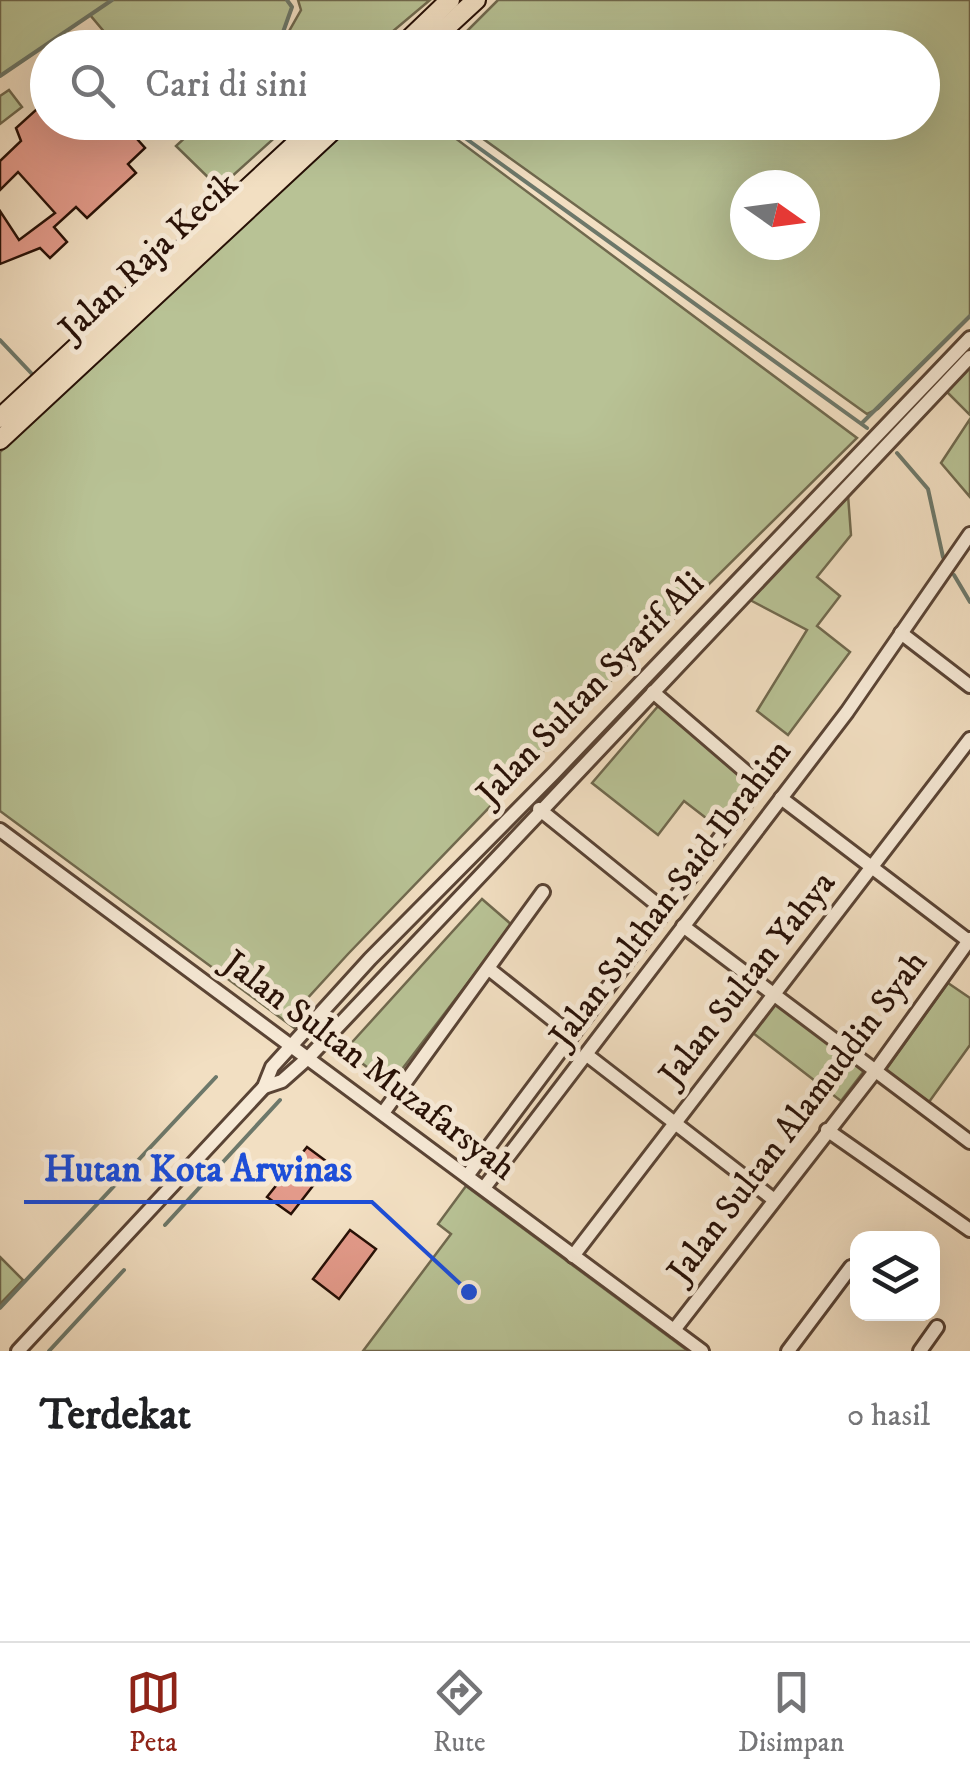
<!DOCTYPE html>
<html lang="id">
<style>
body{margin:0;font-family:"IM FELL DW Pica",serif;background:#f6f6f6;color:#202124}
.controls{position:absolute;right:30px;bottom:30px;display:grid;overflow:hidden;border-radius:20px;box-shadow:0 10px 40px #0002}
.controls button{width:90px;height:90px;display:grid;place-items:center;padding:0;border:0;border-bottom:2px solid #e0e0e0;background:#fff;color:#202124;font:50px sans-serif}
.compass{position:absolute;left:730px;top:170px;width:90px;height:90px;border-radius:50%;background:#fff;box-shadow:0 10px 40px #0002;rotate:104deg}
.list{margin:0;padding:0;list-style:none}
h2{display:flex;justify-content:space-between;align-items:center;height:130px;margin:0;padding:0 40px;font-size:42px}
h2 small{font-size:32px;font-weight:400;color:#757577}
.icon{flex:none;width:55px;height:55px;fill:none;stroke:currentColor;stroke-width:2;stroke-linecap:round;stroke-linejoin:round}
.map{position:relative;flex:none;width:970px;height:1351px;overflow:hidden}
.search{position:absolute;background:#fff;box-shadow:0 10px 40px #0002;left:30px;right:30px;top:30px;height:110px;display:flex;align-items:center;gap:25px;box-sizing:border-box;padding:0 35px;border-radius:55px;color:#757577;font-size:38px}
.sheet{height:290px;background:#fff}
nav{display:flex;justify-content:space-around;align-items:center;box-sizing:border-box;height:140px;border-top:2px solid #e0e0e0;background:#fff;font-size:28px;color:#757577}
nav a{display:grid;justify-items:center;gap:5px}
nav .on{color:#8f2418}
.map>svg:first-child{display:block}
.green{fill:#b8c295;stroke:#70694e;stroke-width:2.5;fill-rule:evenodd}
.lines{fill:none;stroke-linecap:round;stroke-linejoin:round}
.stream{stroke:#6d786a;stroke-width:4}
.building{fill:#e39a8a;stroke:#271006;stroke-width:2.5}
.minor-casing{stroke:#5a4435;stroke-width:18}
.major-casing{stroke:#271006;stroke-width:22}
.minor{stroke:#f7ead7;stroke-width:12}
.major{stroke:#f2dfc2;stroke-width:18}
.labels{text-anchor:middle;dominant-baseline:central;stroke-width:10;stroke-linejoin:round;paint-order:stroke}
.street-label{font-size:35px;fill:#271006;stroke:#f7ead7}
.leader{fill:none;stroke:#1d4ed8;stroke-width:4}
.callout-dot{fill:#1d4ed8;stroke:#f7ead7;stroke-width:4}
.callout-label{font-size:38px;text-anchor:middle;font-weight:bold;fill:#1d4ed8;stroke:#f7ead7;stroke-width:10;stroke-linejoin:round;paint-order:stroke}
</style>
<div class="map">
<svg width="970" height="1351" viewBox="0 0 970 1351">
<rect width="100%" height="100%" fill="#f2dfc2"/>
<filter id="stains"><feTurbulence type="fractalNoise" baseFrequency=".002" numOctaves="4"/><feColorMatrix values="0 0 0 0 .2 0 0 0 0 .09 0 0 0 0 .02 0 0 0 .5 -.17"/></filter>
<radialGradient id="worn" r=".72"><stop offset=".6" stop-color="#630" stop-opacity="0"/><stop offset="1" stop-color="#630" stop-opacity=".3"/></radialGradient>
<g class="green">
<polygon points="0,0 287,0 292,7 282,35 290,47 117,47 90,15 0,76"/>
<polygon points="298,0 430,0 373,48 296,45 288,33 301,10"/>
<path d="M498,0H970V317L878,409L867,414L461,123L922,122V48L451,47ZM745,185H805V245H745Z"/>
<polygon points="9,90 22,107 0,124 0,96"/>
<polygon points="354,122 435,123 857,438 614,678 348,954 306,1000 308,1016 297,1030 0,811 0,452"/>
<polygon points="178,123 291,123 219,188 176,146 188,135"/>
<polygon points="970,366 970,415 946,391"/>
<polygon points="970,419 970,497 941,463"/>
<polygon points="848,495 851,535 817,577 840,596 817,626 850,652 788,735 757,711 807,630 750,600"/>
<polygon points="659,705 752,784 719,828 684,801 658,835 592,783"/>
<polygon points="482,899 512,925 390,1085 345,1050"/>
<polygon points="948,983 970,998 970,1045 929,1102 885,1071"/>
<polygon points="776,1003 864,1071 841,1101 753,1033"/>
<polygon points="466,1186 688,1351 363,1351 451,1234 438,1224"/>
<polygon points="0,1257 23,1280 0,1304"/>
</g>
<g class="lines">
<g class="stream">
<polyline points="287,0 292,7 282,35 290,48"/>
<polyline points="0,76 112,0"/>
<polyline points="443,122 867,428"/>
<polyline points="0,340 33,375"/>
<polyline points="863,422 970,316"/>
<polyline points="897,453 928,489 943,557"/>
<polyline points="954,575 970,602"/>
<polyline points="165,1225 280,1100"/>
<polyline points="0,1308 216,1077"/>
<polyline points="49,1351 124,1270"/>
</g>
</g>
<g class="building">
<polygon points="48,99 48,122 122,122 145,148 128,164 136,173 87,218 76,207 54,227 67,242 50,258 40,248 0,264 0,211 19,240 55,213 18,172 0,190 0,161 21,141 16,128"/>
<polygon points="307,1147 330,1164 291,1214 267,1197"/>
<polygon points="350,1230 376,1249 339,1299 313,1279"/>
</g>
<g class="lines">
<defs>
<g id="minor">
<polyline points="901,633 970,686"/>
<polyline points="781,798 970,942"/>
<polyline points="539,809 664,910"/>
<polyline points="0,830 702,1351"/>
<polyline points="683,926 970,1142"/>
<polyline points="489,969 572,1035"/>
<polyline points="587,1055 773,1199"/>
<polyline points="264,1087 282,1081 309,1057 970,357"/>
<polyline points="383,1113 543,892"/>
<polyline points="827,1130 970,1230"/>
<polyline points="467,1176 760,784 653,692"/>
<polyline points="484,1188 847,712 970,534"/>
<polyline points="573,1256 970,739"/>
<polyline points="674,1330 876,1070 970,939"/>
<polyline points="18,1351 264,1087 272,1067 370,959 553,774 970,338"/>
<polyline points="788,1351 851,1267"/>
<polyline points="920,1351 937,1327"/>
</g>
<g id="major">
<polyline points="400,48 450,0"/>
<polyline points="424,48 476,0"/>
<polyline points="0,418 319,122"/>
<polyline points="0,440 342,122"/>
</g>
</defs>
<use href="#minor" class="minor-casing"/>
<use href="#major" class="major-casing"/>
<use href="#minor" class="minor"/>
<use href="#major" class="major"/>
</g>
<g class="labels">
<g class="street-label">
<text transform="translate(149 257) rotate(-43)">Jalan Raja Kecik</text>
<text transform="translate(591 689) rotate(-46)">Jalan Sultan Syarif Ali</text>
<text transform="translate(671 894) rotate(-53)">Jalan Sulthan Said Ibrahim</text>
<text transform="translate(748 979) rotate(-52)">Jalan Sultan Yahya</text>
<text transform="translate(369 1066) rotate(37)">Jalan Sultan Muzafarsyah</text>
<text transform="translate(798 1117) rotate(-53)">Jalan Sultan Alamuddin Syah</text>
</g>
</g>
<path class="leader" d="M469 1292L372 1202H24"/>
<circle class="callout-dot" cx="469" cy="1292" r="10"/>
<g class="callout-label">
<text x="198" y="1181">Hutan Kota Arwinas</text>
</g>
<rect width="100%" height="100%" filter="url(#stains)"/>
<rect width="100%" height="100%" fill="url(#worn)"/>
</svg>
<div class="controls">
<button><svg class="icon" aria-label="layers" viewBox="0 0 24 24"><path d="M12 4l9 5-9 5-9-5zM3 14l9 5 9-5"/></svg></button>
</div>
<svg class="compass" viewBox="-18 -18 36 36"><path d="M0-13l5 13h-10z" fill="#e53935"/><path d="M0 13l5-13h-10z" fill="#757577"/></svg>
<div class="search"><svg class="icon" aria-label="search" viewBox="0 0 24 24"><circle cx="10" cy="10" r="6"/><path d="M15 15l6 6"/></svg>Cari di sini</div>
</div>
<section class="sheet">
<h2>Terdekat<small>0 hasil</small></h2>
<ul class="list">
</ul>
</section>
<nav>
<a class="on"><svg class="icon" aria-label="map" viewBox="0 0 24 24"><path d="M3 6l6-2 6 2 6-2v14l-6 2-6-2-6 2zM9 4v14M15 6v14"/></svg>Peta</a>
<a><svg class="icon" aria-label="directions" viewBox="0 0 24 24"><path d="M12 3l9 9-9 9-9-9zM9 14v-3h6M13 9l2 2-2 2"/></svg>Rute</a>
<a><svg class="icon" aria-label="saved" viewBox="0 0 24 24"><path d="M7 4h10v16l-5-4-5 4z"/></svg>Disimpan</a>
</nav>
